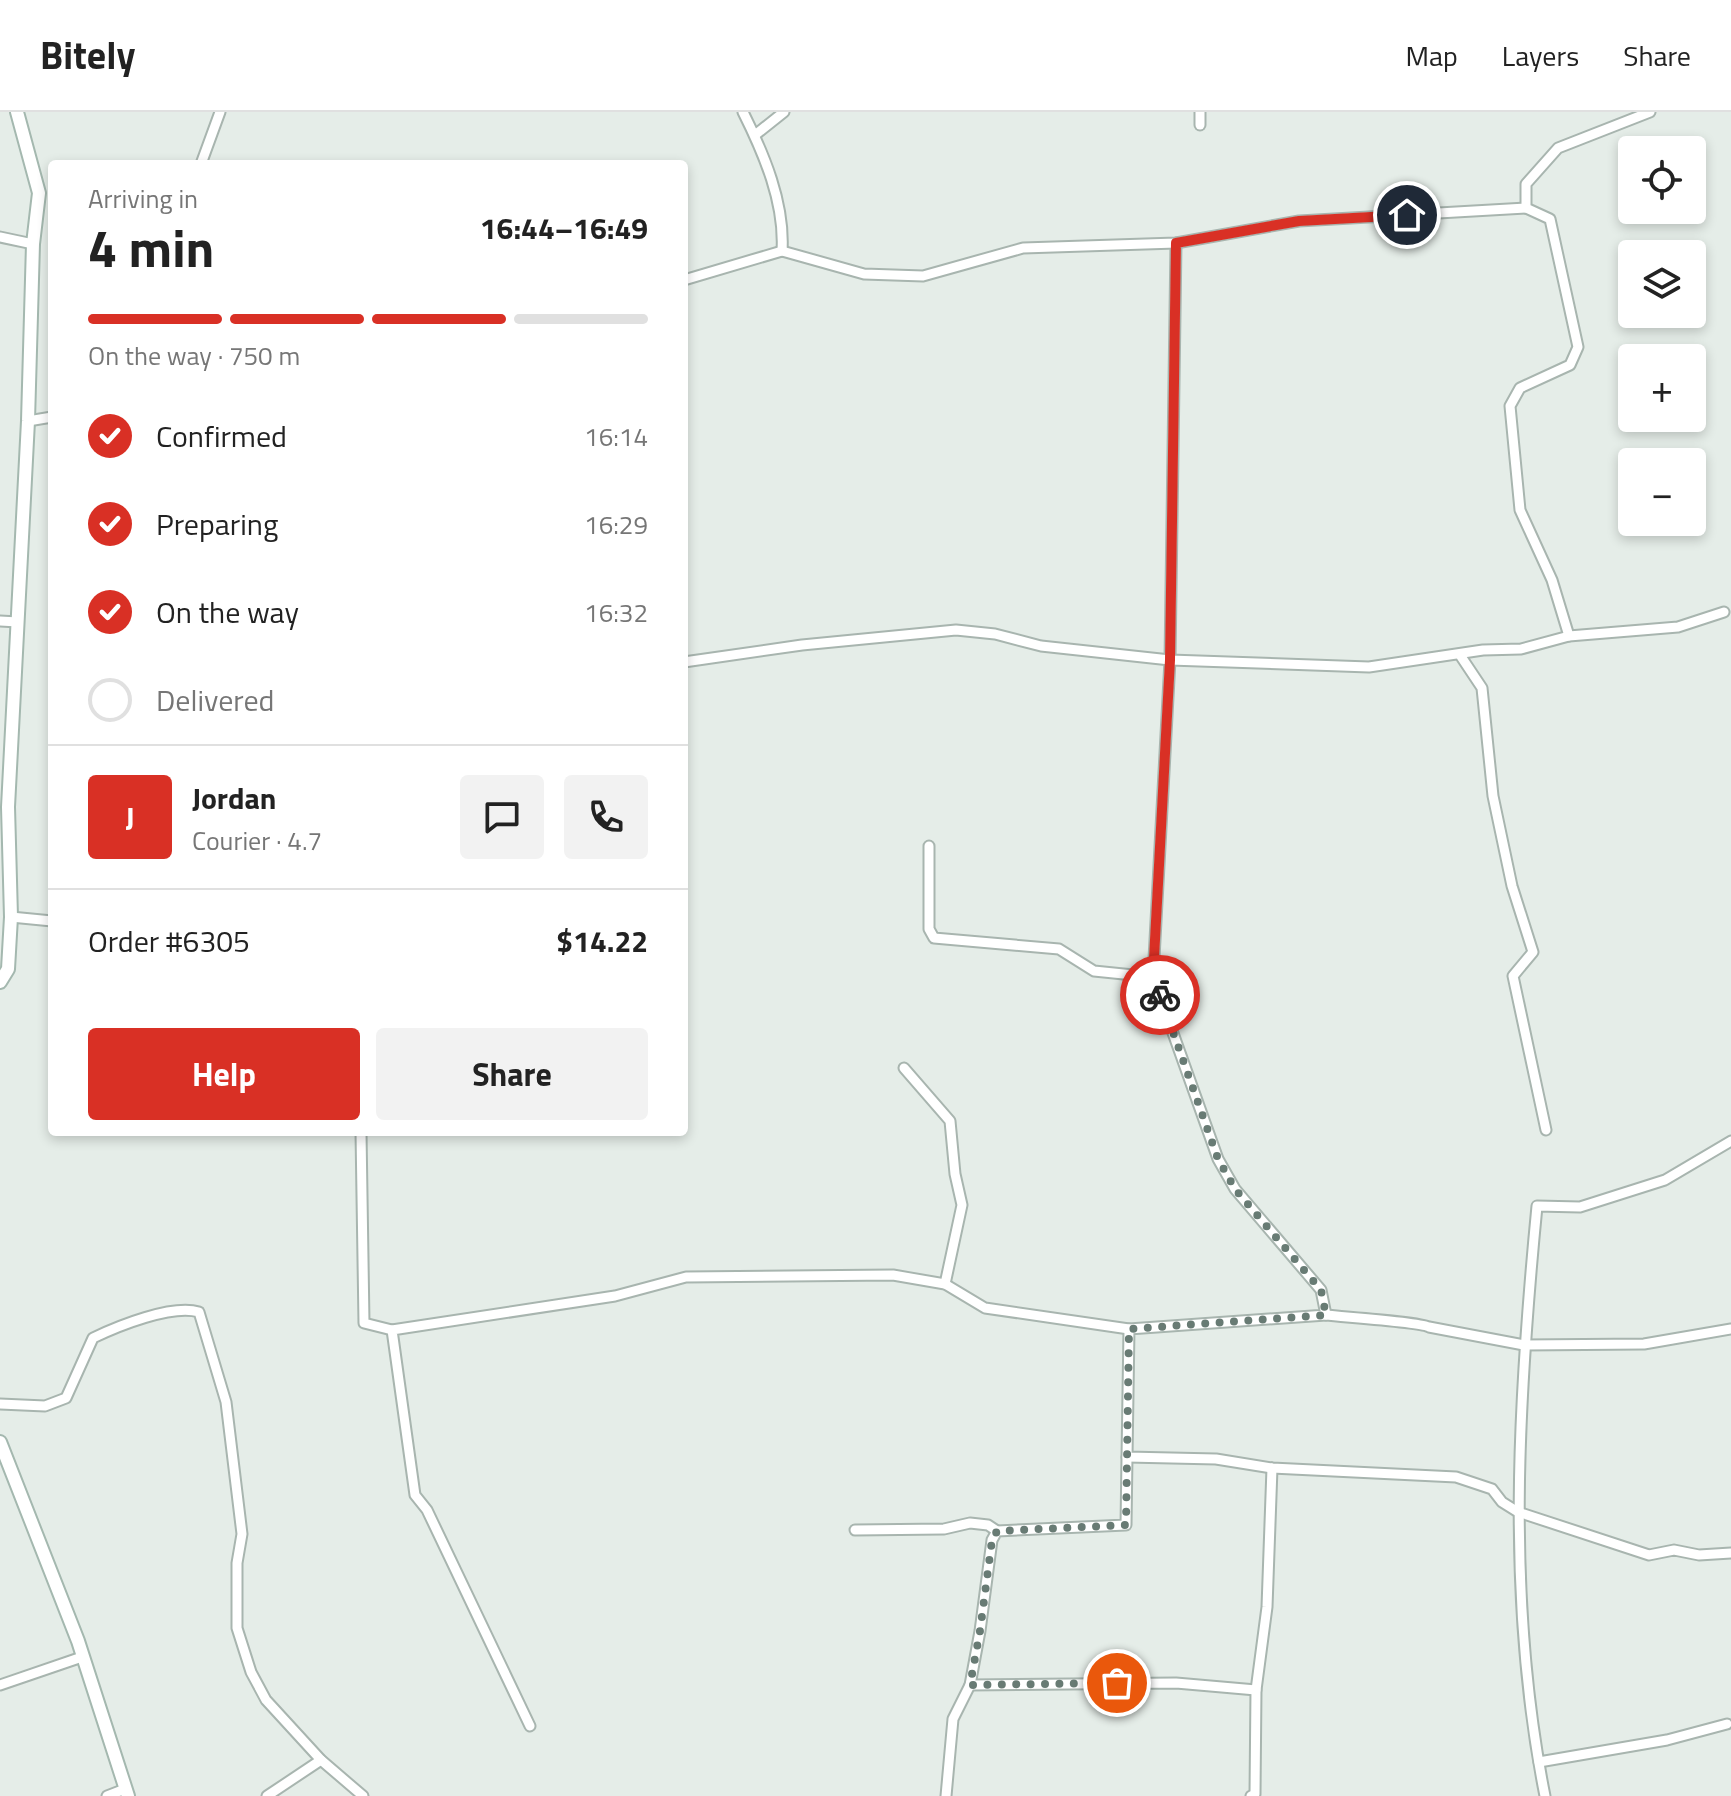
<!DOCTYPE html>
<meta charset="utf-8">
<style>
:root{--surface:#fff;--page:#f2f2f2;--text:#222;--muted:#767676;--line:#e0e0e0;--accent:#d93025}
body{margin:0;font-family:"Titillium Web",sans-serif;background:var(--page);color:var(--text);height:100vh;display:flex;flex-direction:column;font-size:30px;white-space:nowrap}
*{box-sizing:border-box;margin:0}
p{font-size:26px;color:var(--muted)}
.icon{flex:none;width:44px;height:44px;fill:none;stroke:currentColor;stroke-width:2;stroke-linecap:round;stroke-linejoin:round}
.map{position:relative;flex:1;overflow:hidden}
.panel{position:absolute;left:48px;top:48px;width:640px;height:976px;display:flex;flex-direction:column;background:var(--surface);border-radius:8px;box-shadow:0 4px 12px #0003}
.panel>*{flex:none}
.fabs{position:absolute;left:1618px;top:24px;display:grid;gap:16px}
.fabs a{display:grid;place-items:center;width:88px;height:88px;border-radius:8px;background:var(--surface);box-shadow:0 4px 12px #0003;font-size:40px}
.pin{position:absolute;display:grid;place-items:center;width:68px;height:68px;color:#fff;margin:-34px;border:4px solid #fff;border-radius:50%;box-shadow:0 2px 8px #0007}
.courier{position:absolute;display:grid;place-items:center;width:80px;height:80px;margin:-40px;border:6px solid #d93025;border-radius:50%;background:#fff;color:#222;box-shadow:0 2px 10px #0007}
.headline em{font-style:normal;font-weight:700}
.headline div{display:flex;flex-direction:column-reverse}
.headline{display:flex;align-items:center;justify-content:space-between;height:136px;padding:0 40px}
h1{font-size:52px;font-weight:700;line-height:60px}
.bar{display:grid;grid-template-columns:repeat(4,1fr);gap:12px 8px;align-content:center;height:96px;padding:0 40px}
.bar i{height:10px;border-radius:6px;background:var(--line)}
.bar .current{background:var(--accent)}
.bar p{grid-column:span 4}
.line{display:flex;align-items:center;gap:20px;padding:0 40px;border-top:2px solid var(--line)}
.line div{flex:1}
.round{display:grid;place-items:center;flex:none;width:84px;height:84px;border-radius:8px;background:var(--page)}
ol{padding:0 40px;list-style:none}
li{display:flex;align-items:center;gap:24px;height:88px}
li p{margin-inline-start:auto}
li .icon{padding:8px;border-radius:50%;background:var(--accent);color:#fff;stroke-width:4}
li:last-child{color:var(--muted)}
li i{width:44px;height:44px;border:4px solid var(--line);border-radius:50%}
.primary-button{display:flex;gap:16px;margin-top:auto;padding:16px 40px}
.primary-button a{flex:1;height:92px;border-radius:8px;background:var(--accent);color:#fff;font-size:32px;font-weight:700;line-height:92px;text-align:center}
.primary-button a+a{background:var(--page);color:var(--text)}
header{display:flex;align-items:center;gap:48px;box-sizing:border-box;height:112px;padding:0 40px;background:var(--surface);border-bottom:2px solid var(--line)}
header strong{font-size:38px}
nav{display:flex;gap:44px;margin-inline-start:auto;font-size:28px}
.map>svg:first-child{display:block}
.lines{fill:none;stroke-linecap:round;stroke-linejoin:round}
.street-casing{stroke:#a8b5af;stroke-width:13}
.secondary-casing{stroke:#a4b8af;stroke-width:16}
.street{stroke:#fff;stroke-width:9}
.secondary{stroke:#fff;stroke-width:12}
.done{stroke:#687b74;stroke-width:8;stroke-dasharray:0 14.4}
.route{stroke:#d93025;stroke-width:10}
</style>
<header>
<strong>Bitely</strong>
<nav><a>Map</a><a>Layers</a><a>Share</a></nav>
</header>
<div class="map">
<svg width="1731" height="1684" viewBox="0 0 1731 1684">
<rect width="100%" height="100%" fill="#e5ede8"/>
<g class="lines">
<defs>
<g id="street">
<path d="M743 0C764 42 785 91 782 139"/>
<path d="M1650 0 1558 36 1526 72V96L1550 107 1578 235 1570 253 1520 276 1510 294 1520 398 1552 468 1569 524 1678 515 1724 500"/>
<path d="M1200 13V0"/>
<path d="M755 23 784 0"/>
<path d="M201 52 220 0"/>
<path d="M0 125 33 132"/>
<path d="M1176 131 1170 548 1153 865 1218 1047 1235 1077 1321 1178 1326 1203 1129 1217 1127 1345 1216 1347 1272 1356 1456 1365 1492 1377 1502 1390 1518 1400 1649 1443 1674 1438 1699 1443 1731 1441"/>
<path d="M684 168 782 139 864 162 923 164 1023 136 1176 131 1299 109 1526 96"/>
<path d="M28 309 52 305"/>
<path d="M0 509 18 510"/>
<path d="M1460 543 1482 576 1493 684 1512 774 1533 840 1513 864 1546 1018"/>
<path d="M684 550 802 533 956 518 995 522 1041 534 1170 548 1369 555 1483 538 1521 537 1569 524"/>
<path d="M929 734V817L934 826 1059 837 1094 859 1153 865"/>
<path d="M11 805 52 809"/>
<path d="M904 956 950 1009 955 1062 962 1093 945 1172"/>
<path d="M361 1020 364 1211 392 1218"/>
<path d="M1326 1203C1343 1205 1421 1210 1429 1215L1524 1233 1644 1232 1731 1217"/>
<path d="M0 1292 45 1294 66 1286 93 1226C118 1214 172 1192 199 1200L226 1290 242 1422 237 1451V1516L251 1560 266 1588 321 1648 363 1684"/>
<path d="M855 1418 944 1417 970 1411 988 1413 997 1419"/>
<path d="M0 1573 82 1545"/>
<path d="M970 1573 1176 1571 1256 1578"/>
<path d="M530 1614 427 1398 415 1383 392 1218 615 1184 686 1165 893 1163 945 1172 985 1196 1129 1217"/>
<path d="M1539 1650 1667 1628 1727 1612"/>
<path d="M107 1684 125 1677"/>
<path d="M267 1684 321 1648"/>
<path d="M946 1684 953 1607 970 1573 980 1519 992 1428 997 1419 1126 1413 1127 1345"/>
<path d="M1251 1684 1255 1682 1256 1578 1267 1495 1272 1356"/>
<path d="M1545 1684C1506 1489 1518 1290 1537 1094L1580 1095 1665 1068 1731 1029"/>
</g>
<g id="secondary">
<path d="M0 870 8 857 11 805 8 695 28 309 33 132 39 81 17 0"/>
<path d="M0 1330 78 1529 128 1684"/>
</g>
</defs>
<use href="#street" class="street-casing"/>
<use href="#secondary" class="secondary-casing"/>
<use href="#street" class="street"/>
<use href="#secondary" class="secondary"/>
</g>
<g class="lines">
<path class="done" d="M1117 1571 970 1573 980 1519 992 1428 997 1419 1126 1413 1129 1217 1326 1203 1321 1178 1235 1077 1218 1047 1160 883"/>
<path class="route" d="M1160 883 1153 865 1170 548 1176 131 1299 109 1407 103"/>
</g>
</svg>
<div class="fabs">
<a><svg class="icon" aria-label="locate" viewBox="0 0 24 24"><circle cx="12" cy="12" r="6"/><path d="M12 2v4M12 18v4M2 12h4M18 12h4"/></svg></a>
<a><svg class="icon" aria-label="layers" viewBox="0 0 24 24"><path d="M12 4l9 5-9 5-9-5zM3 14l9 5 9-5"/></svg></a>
<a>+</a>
<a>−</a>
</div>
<div class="pin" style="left:1117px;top:1571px;background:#ea580c"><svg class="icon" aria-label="bag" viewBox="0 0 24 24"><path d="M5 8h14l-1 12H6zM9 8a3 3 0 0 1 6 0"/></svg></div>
<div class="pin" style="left:1407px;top:103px;background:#1f2937"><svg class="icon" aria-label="home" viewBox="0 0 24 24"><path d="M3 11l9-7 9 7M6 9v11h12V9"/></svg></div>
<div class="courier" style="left:1160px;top:883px"><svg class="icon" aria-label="bike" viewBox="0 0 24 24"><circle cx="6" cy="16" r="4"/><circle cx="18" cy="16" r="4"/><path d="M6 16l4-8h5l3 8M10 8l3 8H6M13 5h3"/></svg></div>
<section class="panel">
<div class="headline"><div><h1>4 min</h1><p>Arriving in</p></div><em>16:44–16:49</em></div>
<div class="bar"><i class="current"></i><i class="current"></i><i class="current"></i><i></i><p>On the way · 750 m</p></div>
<ol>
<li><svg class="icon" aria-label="check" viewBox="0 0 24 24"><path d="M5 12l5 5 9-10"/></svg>Confirmed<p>16:14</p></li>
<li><svg class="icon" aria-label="check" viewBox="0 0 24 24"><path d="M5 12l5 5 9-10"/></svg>Preparing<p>16:29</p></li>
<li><svg class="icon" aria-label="check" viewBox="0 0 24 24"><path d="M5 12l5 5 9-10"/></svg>On the way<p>16:32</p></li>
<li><i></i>Delivered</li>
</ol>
<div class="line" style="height:144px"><b class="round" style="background:var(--accent);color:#fff">J</b><div><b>Jordan</b><p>Courier · 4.7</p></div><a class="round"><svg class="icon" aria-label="chat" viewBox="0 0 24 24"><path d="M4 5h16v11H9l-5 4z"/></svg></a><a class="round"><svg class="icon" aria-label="phone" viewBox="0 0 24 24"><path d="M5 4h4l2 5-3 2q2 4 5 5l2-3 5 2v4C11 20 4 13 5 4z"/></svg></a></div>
<div class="line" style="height:104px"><div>Order #6305</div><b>$14.22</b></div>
<div class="primary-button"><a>Help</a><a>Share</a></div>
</section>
</div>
